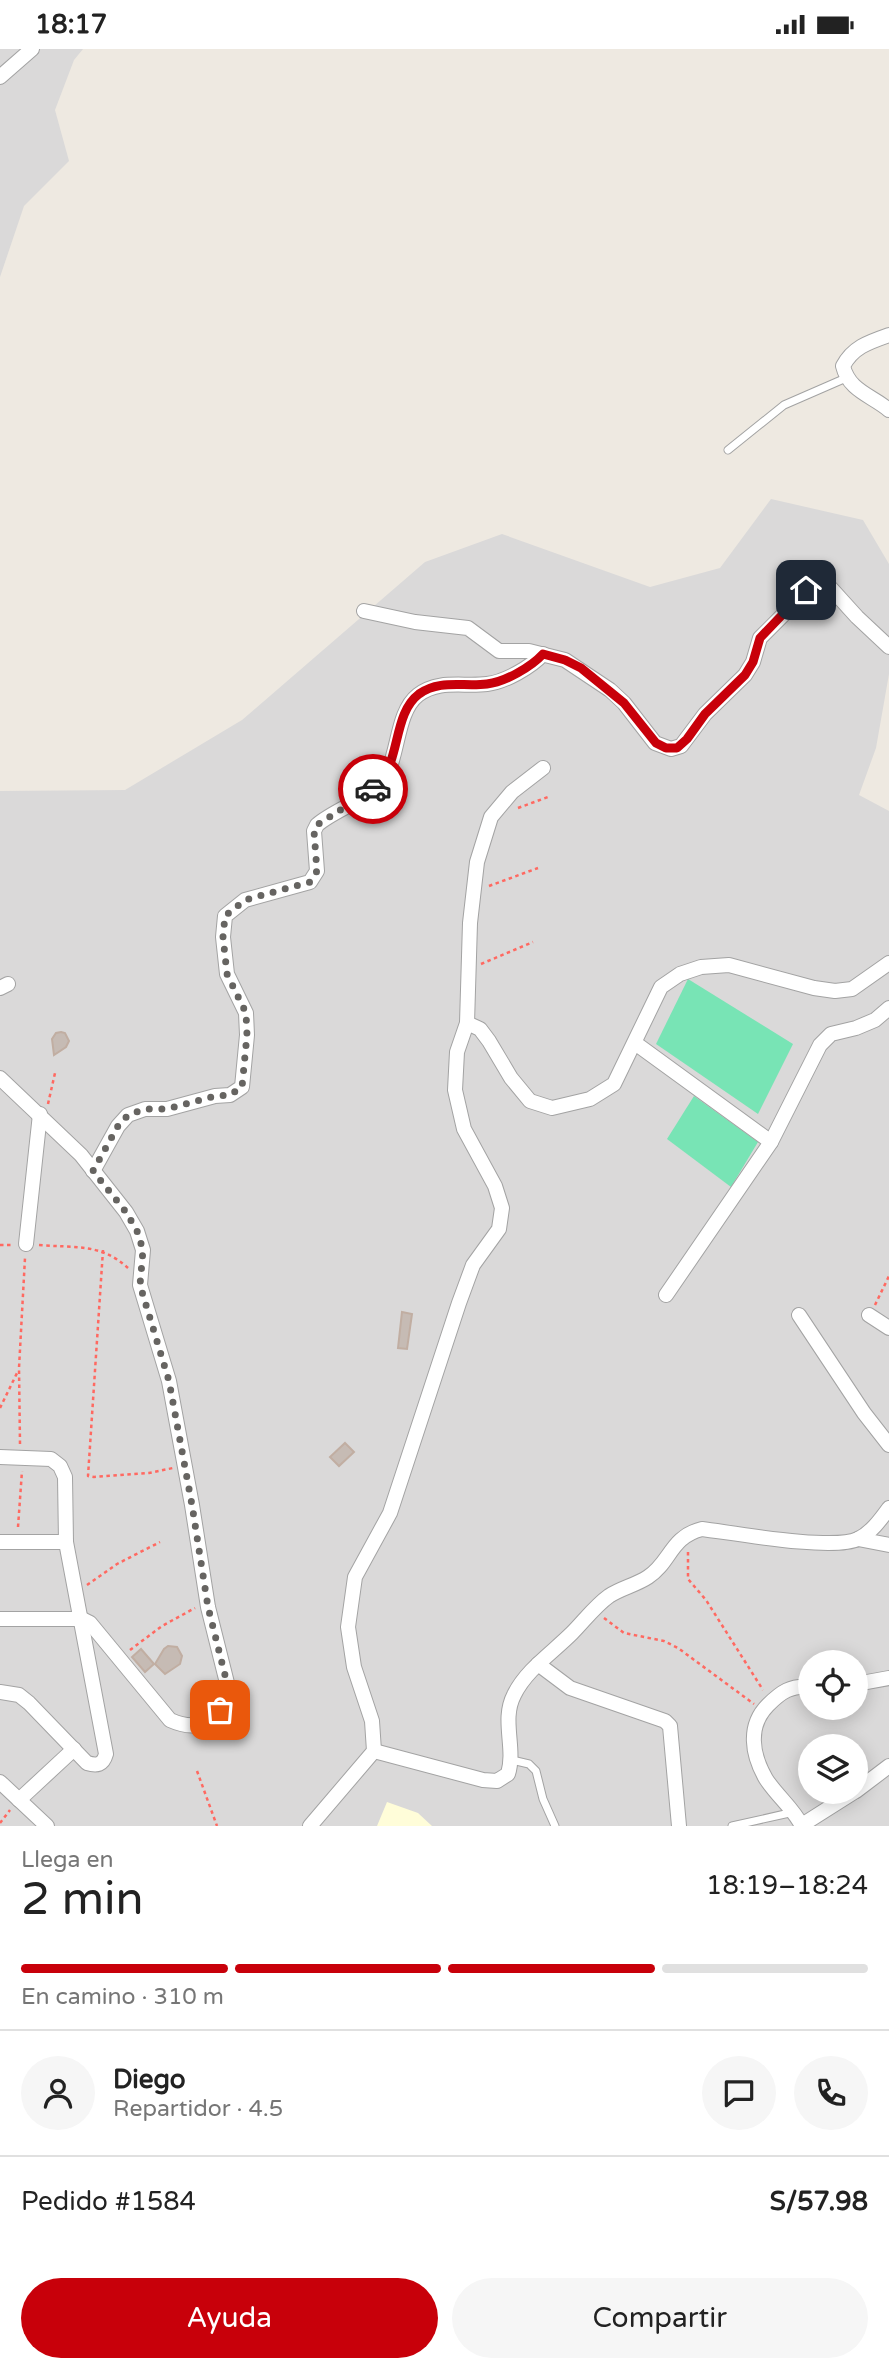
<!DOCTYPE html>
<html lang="es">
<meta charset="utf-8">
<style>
:root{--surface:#fff;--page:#f6f6f6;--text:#222;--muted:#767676;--line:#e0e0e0;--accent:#c8000a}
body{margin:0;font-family:"Varela Round",sans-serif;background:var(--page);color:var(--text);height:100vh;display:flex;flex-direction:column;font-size:26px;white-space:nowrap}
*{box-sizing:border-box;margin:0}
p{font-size:23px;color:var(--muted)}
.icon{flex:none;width:38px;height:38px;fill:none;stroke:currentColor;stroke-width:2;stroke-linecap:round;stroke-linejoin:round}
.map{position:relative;height:1777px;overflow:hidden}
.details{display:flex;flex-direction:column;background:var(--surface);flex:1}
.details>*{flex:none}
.tools{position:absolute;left:798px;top:1601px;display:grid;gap:14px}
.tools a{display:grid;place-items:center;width:70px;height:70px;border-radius:50%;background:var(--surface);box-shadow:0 4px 18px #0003;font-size:35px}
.pin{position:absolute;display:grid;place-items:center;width:60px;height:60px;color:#fff;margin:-30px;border-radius:14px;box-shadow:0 4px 10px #0006}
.courier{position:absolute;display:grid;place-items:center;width:70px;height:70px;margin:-35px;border:5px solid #c8000a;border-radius:50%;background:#fff;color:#222;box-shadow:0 2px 9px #0007}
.headline em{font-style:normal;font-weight:600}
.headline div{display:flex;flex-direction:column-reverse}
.headline{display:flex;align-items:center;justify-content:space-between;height:119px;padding:0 21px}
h1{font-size:46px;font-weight:600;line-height:52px}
.bar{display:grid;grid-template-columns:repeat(4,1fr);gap:10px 7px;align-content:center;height:84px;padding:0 21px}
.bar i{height:9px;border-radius:5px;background:var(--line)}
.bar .selected{background:var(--accent)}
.bar p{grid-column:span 4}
.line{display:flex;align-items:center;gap:18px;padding:0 21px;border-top:2px solid var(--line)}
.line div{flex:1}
.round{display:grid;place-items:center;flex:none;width:74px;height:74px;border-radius:37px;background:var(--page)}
.button{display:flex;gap:14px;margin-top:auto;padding:14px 21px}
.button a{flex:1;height:80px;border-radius:42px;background:var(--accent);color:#fff;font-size:28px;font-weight:600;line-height:80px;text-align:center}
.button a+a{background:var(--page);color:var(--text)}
.status{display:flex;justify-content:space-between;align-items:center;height:49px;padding:0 35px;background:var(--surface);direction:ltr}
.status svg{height:19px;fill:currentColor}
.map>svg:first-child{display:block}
.residential{fill:#dad9d9;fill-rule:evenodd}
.education{fill:#fffdd9}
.pitch{fill:#78e4b5}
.building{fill:#c6bbb4;stroke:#c1aea2;stroke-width:2}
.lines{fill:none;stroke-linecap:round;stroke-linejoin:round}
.lane-casing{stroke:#a3a3a3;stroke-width:9}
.street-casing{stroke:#a3a3a3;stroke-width:16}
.path{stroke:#ff6961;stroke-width:2.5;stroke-dasharray:3.5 3.5;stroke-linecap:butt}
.lane{stroke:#fff;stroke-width:7}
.street{stroke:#fff;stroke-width:14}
.done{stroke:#666461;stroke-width:7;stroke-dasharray:0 12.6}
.route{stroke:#c8000a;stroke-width:9}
</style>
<div class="status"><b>18:17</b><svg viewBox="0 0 49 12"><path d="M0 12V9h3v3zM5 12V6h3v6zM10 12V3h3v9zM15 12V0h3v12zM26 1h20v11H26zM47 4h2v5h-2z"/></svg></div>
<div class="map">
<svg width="889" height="1777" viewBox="0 0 889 1777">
<rect width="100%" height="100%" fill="#eee9e1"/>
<g class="residential">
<path d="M0 0H83L74 11 55 61 69 112 24 157 0 228Z"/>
<path d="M771 450 863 471 889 515V625L876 699 859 746 889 762V1777H0V742L125 741 242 671 425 513 502 485 650 538 720 519ZM810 1614H856V1659H810ZM810 1698H856V1743H810Z"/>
</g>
<path class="education" d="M387 1753 418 1764 432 1777H377Z"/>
<g class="pitch">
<path d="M688 930 793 995 758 1065 656 995Z"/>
<path d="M694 1047 758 1093 731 1138 667 1090Z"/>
</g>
<g class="building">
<path d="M61 983 65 984 69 992 66 998 54 1006 52 990 56 984Z"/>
<path d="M402 1263 412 1265 407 1300 398 1299Z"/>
<path d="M345 1394 354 1403 339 1417 330 1408Z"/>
<path d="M168 1597 177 1598 182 1607 180 1615 165 1625 155 1615 164 1600Z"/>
<path d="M141 1600 154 1615 145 1623 132 1608Z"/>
</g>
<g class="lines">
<defs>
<g id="lane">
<path d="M728 401 784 356 846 329"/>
<path d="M512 1711 529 1715 536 1722 543 1750 555 1777"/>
<path d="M732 1777 794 1763"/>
</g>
<g id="street">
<path d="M0 28 32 0"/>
<path d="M889 286C869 293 853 298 843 317 849 342 871 346 889 361"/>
<path d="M364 562 415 573 468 579 499 602H529L565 611 610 641 624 654 655 694 671 700 681 697 705 665 745 626 753 613 760 589 812 537 828 536 857 568 889 598"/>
<path d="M0 939 8 935"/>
<path d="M467 974 480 980 489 992 511 1029 530 1052 552 1059 590 1050 614 1035 661 938 680 925 701 918 729 916 814 939 835 942 852 940 889 914"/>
<path d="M635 994 771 1093"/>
<path d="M0 1029 81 1106 126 1163 137 1182 143 1201 140 1236 169 1332 192 1456 208 1558 228 1638C223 1670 201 1685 170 1671L90 1574 82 1570H0"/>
<path d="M93 1122 118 1077 128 1066 145 1060H167L215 1047 230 1046 242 1038 247 986 246 964 227 925 223 888 225 867 245 851 310 833 317 822 314 782 317 776C335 760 371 750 384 730 399 707 396 663 418 646 439 630 463 638 487 635 505 633 531 618 543 605"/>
<path d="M26 1195 40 1065"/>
<path d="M666 1246 771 1093 820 996 831 985 856 979 875 971 889 959"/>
<path d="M799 1266 864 1364 889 1396"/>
<path d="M869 1266 889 1279"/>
<path d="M0 1408 51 1410 60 1417 65 1428 66 1493 106 1705C103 1716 97 1717 87 1714L29 1654 19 1646 0 1643"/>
<path d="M858 1490 889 1496"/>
<path d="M0 1493H66"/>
<path d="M538 1615 570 1639 665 1672 670 1677 679 1777"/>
<path d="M856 1635 889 1629"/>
<path d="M374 1702 483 1731 497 1732 508 1725C516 1699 501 1671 514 1646 526 1621 552 1604 572 1584 584 1572 595 1557 609 1547 621 1539 636 1536 648 1528 671 1513 670 1488 702 1480 734 1484 833 1502 858 1490 871 1484 881 1470 889 1459"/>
<path d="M0 1733 47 1777"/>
<path d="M856 1742 889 1717"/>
<path d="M19 1751 74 1700"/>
<path d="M802 1776 854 1743"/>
<path d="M310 1777 374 1702 372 1672 354 1618 348 1578 355 1528 390 1464 459 1254 473 1216 499 1180 502 1159 495 1137 464 1080 455 1041 457 1003 467 974 470 874 477 813 491 768 512 743 543 719"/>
<path d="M802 1777C793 1759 777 1747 766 1730 752 1706 747 1677 768 1656 781 1643 791 1636 810 1638"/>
</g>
</defs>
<use href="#lane" class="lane-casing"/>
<use href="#street" class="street-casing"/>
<g class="path">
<path d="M518 759 548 748"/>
<path d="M489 837 538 819"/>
<path d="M481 915 533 893"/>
<path d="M48 1055 55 1024"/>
<path d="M0 1196H11"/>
<path d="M39 1196C74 1199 101 1194 128 1219"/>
<path d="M103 1201 88 1427 94 1428 149 1424 173 1419"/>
<path d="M875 1256 889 1227"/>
<path d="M0 1359 18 1322"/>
<path d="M20 1395 19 1319 25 1209"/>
<path d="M18 1478 22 1422"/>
<path d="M688 1503V1530L706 1551 763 1641"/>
<path d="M87 1536 117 1515 160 1493"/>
<path d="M604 1569 624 1584 664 1592 678 1599 754 1655"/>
<path d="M130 1601 162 1577 195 1559"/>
<path d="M197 1722 217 1777"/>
<path d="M0 1774 10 1761"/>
</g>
<use href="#lane" class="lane"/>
<use href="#street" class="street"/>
</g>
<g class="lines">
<path class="done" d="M220 1661 226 1651 228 1638 208 1558 192 1456 169 1332 140 1236 143 1201 137 1182 126 1163 93 1122 118 1077 128 1066 145 1060H167L215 1047 230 1046 242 1038 247 986 246 964 227 925 223 888 225 867 245 851 310 833 317 822 314 782 317 776 373 740"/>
<path class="route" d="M373 740C402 718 391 666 419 645 440 630 463 638 487 635 505 633 531 618 543 605L565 611 581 619 624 654 656 694 666 699H677L687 690 705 665 745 626 753 613 760 589 806 541"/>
</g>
</svg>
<div class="tools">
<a><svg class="icon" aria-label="locate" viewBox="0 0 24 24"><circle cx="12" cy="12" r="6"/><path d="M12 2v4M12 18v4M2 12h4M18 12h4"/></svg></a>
<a><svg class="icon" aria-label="layers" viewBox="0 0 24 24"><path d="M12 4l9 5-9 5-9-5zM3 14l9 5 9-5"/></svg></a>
</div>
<div class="pin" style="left:220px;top:1661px;background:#ea580c"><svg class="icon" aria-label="bag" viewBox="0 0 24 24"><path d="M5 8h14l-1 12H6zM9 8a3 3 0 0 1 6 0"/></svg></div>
<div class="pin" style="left:806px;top:541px;background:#1f2937"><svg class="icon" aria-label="home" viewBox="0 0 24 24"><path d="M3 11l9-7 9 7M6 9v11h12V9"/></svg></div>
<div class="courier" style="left:373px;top:740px"><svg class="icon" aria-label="car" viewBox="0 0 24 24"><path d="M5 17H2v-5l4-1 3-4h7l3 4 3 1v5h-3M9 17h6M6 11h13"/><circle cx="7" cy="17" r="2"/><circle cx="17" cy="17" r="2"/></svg></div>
</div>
<section class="details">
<div class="headline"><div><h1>2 min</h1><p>Llega en</p></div><em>18:19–18:24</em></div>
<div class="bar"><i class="selected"></i><i class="selected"></i><i class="selected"></i><i></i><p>En camino · 310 m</p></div>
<div class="line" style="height:126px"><a class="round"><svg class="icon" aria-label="person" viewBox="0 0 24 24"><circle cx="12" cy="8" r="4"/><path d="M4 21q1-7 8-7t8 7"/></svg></a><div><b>Diego</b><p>Repartidor · 4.5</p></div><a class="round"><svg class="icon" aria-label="chat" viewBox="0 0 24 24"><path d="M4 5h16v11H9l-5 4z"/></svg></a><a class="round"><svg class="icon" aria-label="phone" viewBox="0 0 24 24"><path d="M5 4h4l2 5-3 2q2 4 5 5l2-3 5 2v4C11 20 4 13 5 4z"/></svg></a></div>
<div class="line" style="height:91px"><div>Pedido #1584</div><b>S/57.98</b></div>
<div class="button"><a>Ayuda</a><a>Compartir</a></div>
</section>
